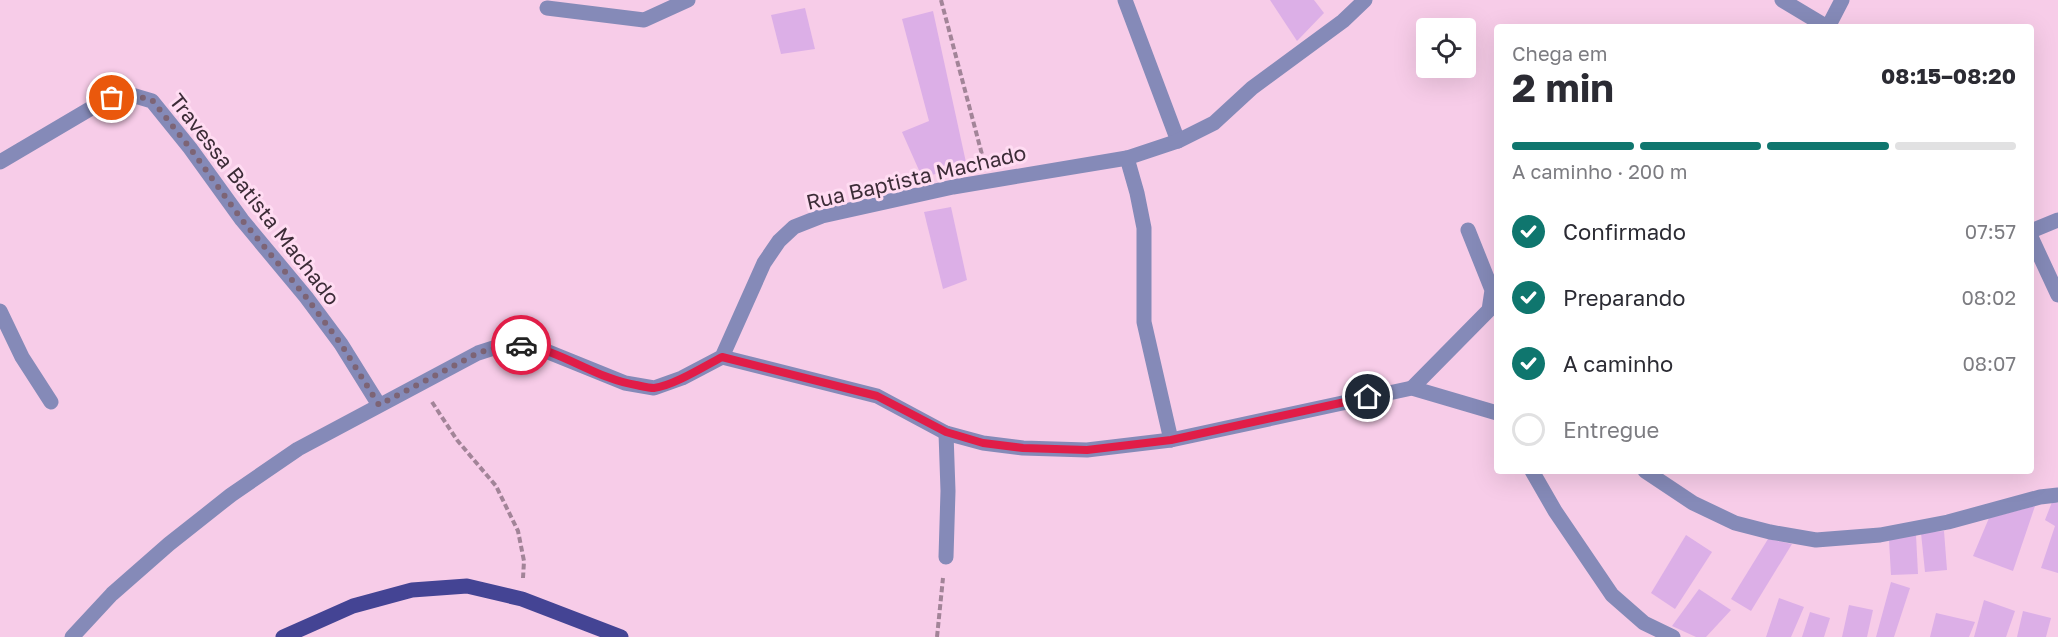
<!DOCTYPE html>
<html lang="pt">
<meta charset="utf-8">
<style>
:root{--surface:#fff;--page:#f2f2f3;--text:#2b2b33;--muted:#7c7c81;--line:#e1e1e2;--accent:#0f766e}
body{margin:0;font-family:"Golos Text",sans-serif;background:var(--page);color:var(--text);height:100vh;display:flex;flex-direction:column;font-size:22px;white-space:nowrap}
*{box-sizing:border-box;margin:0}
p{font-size:20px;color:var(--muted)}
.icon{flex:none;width:33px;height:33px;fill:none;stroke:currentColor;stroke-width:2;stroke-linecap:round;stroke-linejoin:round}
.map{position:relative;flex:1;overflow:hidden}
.details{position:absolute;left:1494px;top:24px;width:540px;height:450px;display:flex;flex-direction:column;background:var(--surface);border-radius:6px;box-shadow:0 6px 24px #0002}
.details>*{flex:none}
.tools{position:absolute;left:1416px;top:18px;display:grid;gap:12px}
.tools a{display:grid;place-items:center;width:60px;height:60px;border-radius:6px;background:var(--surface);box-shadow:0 6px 24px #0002;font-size:30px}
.pin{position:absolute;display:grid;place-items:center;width:51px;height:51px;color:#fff;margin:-26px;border:3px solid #fff;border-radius:50%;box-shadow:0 2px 6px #0007}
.courier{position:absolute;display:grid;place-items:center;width:60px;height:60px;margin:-30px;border:4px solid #e11d48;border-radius:50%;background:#fff;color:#222;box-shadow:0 2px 8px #0007}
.head em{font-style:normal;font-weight:700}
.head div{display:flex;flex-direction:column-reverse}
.head{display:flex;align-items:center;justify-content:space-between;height:102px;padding:0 18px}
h1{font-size:39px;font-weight:700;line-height:45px}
.bar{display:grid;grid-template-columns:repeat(4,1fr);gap:9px 6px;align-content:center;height:72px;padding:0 18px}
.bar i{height:8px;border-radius:4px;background:var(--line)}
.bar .selected{background:var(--accent)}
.bar p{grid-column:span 4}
ol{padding:0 18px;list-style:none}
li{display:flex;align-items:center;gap:18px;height:66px}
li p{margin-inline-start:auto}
li .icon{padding:6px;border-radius:50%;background:var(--accent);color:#fff;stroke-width:4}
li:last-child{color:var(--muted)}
li i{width:33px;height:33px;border:3px solid var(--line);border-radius:50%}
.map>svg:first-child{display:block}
.building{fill:#dcafe7}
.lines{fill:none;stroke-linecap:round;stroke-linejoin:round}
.path{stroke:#a28498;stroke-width:4;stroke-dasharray:6 3;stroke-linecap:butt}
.minor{stroke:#858ab8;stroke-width:15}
.major{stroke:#444494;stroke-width:15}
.done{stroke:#7d6475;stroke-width:6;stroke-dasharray:0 10.8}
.route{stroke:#e11d48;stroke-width:8}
.labels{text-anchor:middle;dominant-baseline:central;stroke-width:6;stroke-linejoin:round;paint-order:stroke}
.street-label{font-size:21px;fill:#3c2c37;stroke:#ffdcf2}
</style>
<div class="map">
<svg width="2058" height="637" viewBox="0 0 2058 637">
<rect width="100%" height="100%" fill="#f7cce8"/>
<g class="building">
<path d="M1270 0H1314L1324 13 1297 41Z"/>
<path d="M805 8 815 49 781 54 771 15Z"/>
<path d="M933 11 967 167 922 177 902 132 929 121 902 19Z"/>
<path d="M951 207 967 280 943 289 924 212Z"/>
<path d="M2052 502 2058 503V573L2041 568 2055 526 2045 520Z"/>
<path d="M2035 506 2013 571 1973 556 1989 518Z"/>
<path d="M1944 531 1947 570 1925 572 1921 533Z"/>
<path d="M1686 535 1712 552 1675 609 1651 593Z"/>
<path d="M1916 535 1918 574 1891 575 1889 540Z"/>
<path d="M1768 539 1792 544 1751 611 1731 599Z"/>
<path d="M1891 582 1910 588 1894 637H1876Z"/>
<path d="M1699 589 1731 610 1706 637H1696L1672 626Z"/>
<path d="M1779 598 1804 607 1791 637H1766Z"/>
<path d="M1984 600 2015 611 2006 637H1974Z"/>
<path d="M1849 605 1873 610 1867 637H1842Z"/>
<path d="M2023 611 2051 618 2046 637H2017Z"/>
<path d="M1810 612 1830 618 1824 637H1802Z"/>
<path d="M1936 613 1975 622 1969 637H1930Z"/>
</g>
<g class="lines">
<g class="path">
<path d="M941 0 984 162"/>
<path d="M432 402 457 440 496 486 518 531 524 561 523 578"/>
<path d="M937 637 943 578"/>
</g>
<g class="minor">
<path d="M1125 0 1178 141"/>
<path d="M1782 0 1827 27"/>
<path d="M547 8 644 20 688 0"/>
<path d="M1828 27 1842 0"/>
<path d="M1127 158 1137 193 1144 228V322L1171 440"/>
<path d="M0 162 100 103 125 93 152 101 190 148 242 220 306 297 341 344 379 405"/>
<path d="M2031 231 2058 220"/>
<path d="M2031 237 2058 295"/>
<path d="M0 311 22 357 51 402"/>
<path d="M722 357 877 396 946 433 983 443 1023 448 1087 450 1171 440 1412 388 1497 413"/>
<path d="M1412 388 1489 310 1492 290 1468 230"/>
<path d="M1532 471 1555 511 1612 595 1644 623 1673 637"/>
<path d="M1645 471 1693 503 1735 523 1770 532 1816 540 1880 535 1948 522 2040 497 2058 495"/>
<path d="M946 557 948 491 946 433"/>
<path d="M72 637 112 594 169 544 231 495 298 449 478 353 506 344 536 347 625 383 654 388 682 378 722 357 764 263 779 241 794 227 822 216 953 187 1127 158 1178 141 1214 123 1252 88 1343 21 1365 0"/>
</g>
<path class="major" d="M283 637 353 606 412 590 467 586 522 599 621 637"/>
</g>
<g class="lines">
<path class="done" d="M112 98 125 93 152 100 190 148 242 220 306 297 341 344 379 405 478 353 506 344 521 345"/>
<path class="route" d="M521 345C560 349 596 379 636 385 641 386 649 388 654 388 673 386 705 366 722 357L877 396 946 432 983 443 1023 448 1087 450 1171 440 1368 397"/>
</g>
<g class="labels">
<g class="street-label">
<text transform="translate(916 177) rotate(-13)">Rua Baptista Machado</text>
<text transform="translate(255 199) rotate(52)">Travessa Batista Machado</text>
</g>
</g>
</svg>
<div class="tools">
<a><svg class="icon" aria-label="locate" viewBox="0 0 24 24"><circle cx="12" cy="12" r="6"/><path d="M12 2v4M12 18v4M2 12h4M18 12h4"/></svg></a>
</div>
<div class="pin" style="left:112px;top:98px;background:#ea580c"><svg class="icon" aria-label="bag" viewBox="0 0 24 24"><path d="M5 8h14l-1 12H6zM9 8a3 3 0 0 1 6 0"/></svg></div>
<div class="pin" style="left:1368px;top:397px;background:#1f2937"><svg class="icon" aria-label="home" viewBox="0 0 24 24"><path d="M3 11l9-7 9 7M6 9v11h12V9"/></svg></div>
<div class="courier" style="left:521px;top:345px"><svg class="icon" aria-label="car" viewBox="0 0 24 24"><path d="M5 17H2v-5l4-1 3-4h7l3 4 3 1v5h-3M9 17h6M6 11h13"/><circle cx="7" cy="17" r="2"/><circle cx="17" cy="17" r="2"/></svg></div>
<section class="details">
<div class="head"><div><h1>2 min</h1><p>Chega em</p></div><em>08:15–08:20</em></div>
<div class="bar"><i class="selected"></i><i class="selected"></i><i class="selected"></i><i></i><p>A caminho · 200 m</p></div>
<ol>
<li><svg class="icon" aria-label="check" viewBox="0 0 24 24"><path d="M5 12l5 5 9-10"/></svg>Confirmado<p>07:57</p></li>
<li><svg class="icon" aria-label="check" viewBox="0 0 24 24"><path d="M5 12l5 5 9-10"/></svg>Preparando<p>08:02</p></li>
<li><svg class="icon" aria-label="check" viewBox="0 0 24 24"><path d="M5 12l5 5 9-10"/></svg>A caminho<p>08:07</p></li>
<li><i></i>Entregue</li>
</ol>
</section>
</div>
